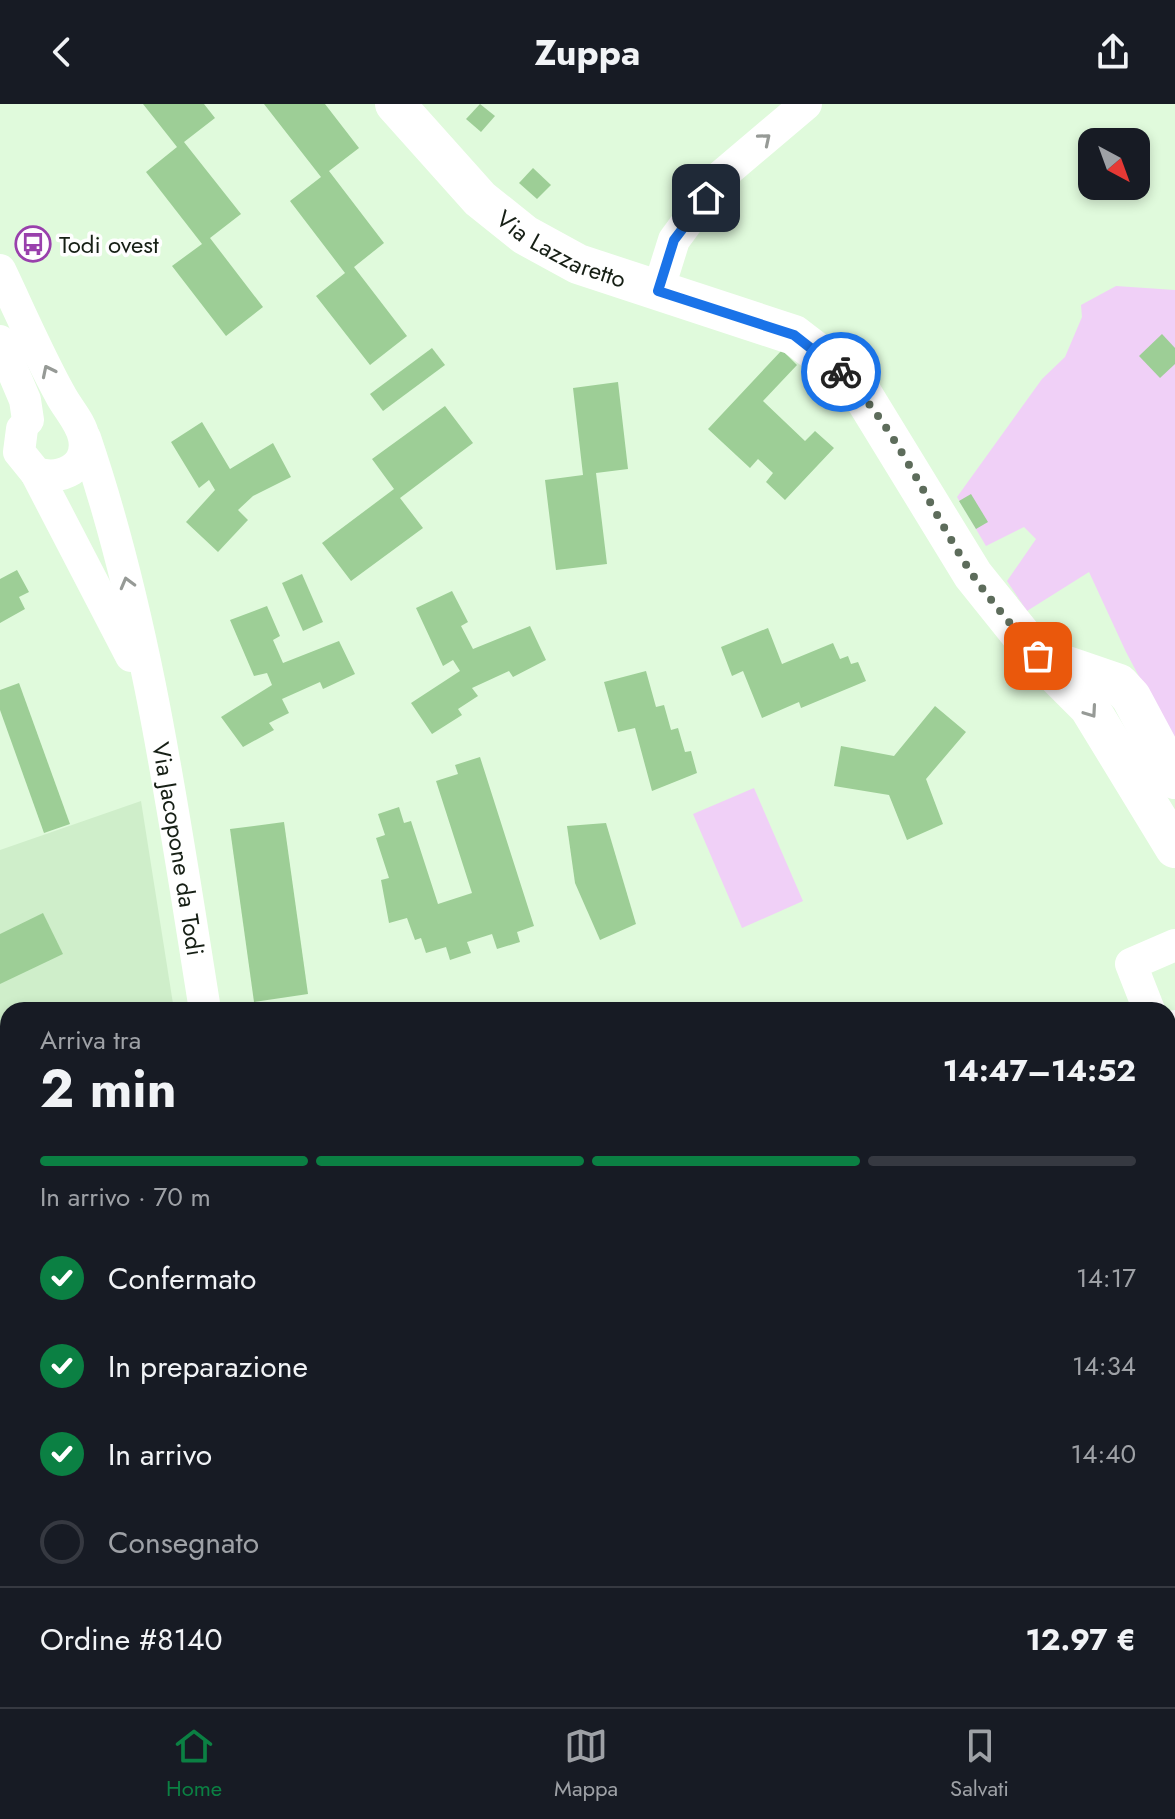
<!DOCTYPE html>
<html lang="it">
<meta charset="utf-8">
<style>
:root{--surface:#171b24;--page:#242831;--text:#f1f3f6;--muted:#9ea1a6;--line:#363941;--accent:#0b8043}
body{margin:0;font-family:Jost,sans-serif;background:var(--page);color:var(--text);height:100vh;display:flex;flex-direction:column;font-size:30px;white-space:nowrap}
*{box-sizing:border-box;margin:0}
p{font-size:26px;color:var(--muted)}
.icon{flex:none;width:44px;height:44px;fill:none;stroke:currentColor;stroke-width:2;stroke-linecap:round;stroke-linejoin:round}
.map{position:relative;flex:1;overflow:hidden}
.panel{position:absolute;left:0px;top:898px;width:1176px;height:706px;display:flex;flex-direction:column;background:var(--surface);border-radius:24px 24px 0 0;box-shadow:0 4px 12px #0003}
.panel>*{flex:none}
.needle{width:52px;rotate:139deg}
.fabs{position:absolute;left:1078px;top:24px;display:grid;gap:16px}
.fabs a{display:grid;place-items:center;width:72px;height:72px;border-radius:16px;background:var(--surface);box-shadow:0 4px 12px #0003;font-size:40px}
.pin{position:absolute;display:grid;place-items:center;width:68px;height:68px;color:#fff;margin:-34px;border-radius:16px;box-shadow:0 4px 12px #0006}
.courier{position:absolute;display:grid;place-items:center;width:80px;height:80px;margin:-40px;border:6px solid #1a73e8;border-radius:50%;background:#fff;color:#222;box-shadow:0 2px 10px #0007}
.overview em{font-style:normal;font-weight:700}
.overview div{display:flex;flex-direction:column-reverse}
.overview{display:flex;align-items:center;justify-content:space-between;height:136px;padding:0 40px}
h1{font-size:52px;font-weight:700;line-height:60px}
.bar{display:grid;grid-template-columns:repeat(4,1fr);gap:12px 8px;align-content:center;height:96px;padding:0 40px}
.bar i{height:10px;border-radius:6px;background:var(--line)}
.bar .on{background:var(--accent)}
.bar p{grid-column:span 4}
.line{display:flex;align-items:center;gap:20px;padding:0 40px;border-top:2px solid var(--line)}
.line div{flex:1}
ol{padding:0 40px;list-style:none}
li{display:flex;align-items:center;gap:24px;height:88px}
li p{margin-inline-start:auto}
li .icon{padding:8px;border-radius:50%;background:var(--accent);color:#fff;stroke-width:4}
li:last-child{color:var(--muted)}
li i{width:44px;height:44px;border:4px solid var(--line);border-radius:50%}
header{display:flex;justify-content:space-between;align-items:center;height:104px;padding:0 40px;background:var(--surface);font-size:36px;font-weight:700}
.menu{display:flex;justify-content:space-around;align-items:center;height:112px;border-top:2px solid var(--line);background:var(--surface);font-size:22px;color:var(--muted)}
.menu a{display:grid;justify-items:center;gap:4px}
.menu .on{color:var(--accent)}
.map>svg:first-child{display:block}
.built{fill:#cfeeca}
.green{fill:#f0d0f7}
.building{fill:#9dce96}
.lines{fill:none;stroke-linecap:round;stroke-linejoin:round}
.minor{stroke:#fff;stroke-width:32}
.tertiary{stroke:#fff;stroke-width:40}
.oneway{stroke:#969a96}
.done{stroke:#5d6c5b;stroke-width:8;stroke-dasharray:0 14.4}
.route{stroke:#1a73e8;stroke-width:10}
.labels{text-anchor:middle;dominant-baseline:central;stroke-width:7;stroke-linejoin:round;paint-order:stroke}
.poi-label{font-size:24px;fill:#161f15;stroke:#fefefe;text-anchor:start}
.street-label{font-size:24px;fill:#161f15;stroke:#fefefe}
</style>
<header><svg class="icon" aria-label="back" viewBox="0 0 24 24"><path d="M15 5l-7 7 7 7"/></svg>Zuppa<svg class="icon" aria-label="share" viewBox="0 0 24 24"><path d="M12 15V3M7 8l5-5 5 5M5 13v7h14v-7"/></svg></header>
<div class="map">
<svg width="1175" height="1603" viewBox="0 0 1175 1603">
<rect width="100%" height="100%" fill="#e0fadc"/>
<g class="built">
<path d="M141 697 174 906H8V1116L0 1099V746Z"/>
<path d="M1175 1019V1440L1168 1443V1029Z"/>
</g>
<g class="green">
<path d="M1116 182 1175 186V640L1126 548 1089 468 1027 507 1007 477 1036 435 1024 423 986 442 957 393 1042 275 1065 253 1082 213 1081 201Z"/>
<path d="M754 684 803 797 742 824 693 710Z"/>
</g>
<g class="building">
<path d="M143 0H204L215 14 184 38 241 110 210 134 263 203 226 232 172 162 202 140 146 68 177 43Z"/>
<path d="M264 0H325L359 44 329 67 384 139 354 163 407 232 370 261 316 192 345 169 290 97 321 73Z"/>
<path d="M480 0 495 12 481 28 466 15Z"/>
<path d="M533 64 551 81 537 95 519 79Z"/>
<path d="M1162 230 1175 244V260L1160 274 1139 252Z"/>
<path d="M432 244 445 261 383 307 370 290Z"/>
<path d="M782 246 797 261 763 297 805 337 815 327 834 344 785 396 766 378 773 369 758 355 750 364 708 325Z"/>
<path d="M618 278 628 365 596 369 607 460 556 466 545 376 583 371 573 284Z"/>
<path d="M445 302 473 339 400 394 423 424 351 477 322 439 394 385 372 355Z"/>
<path d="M202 318 230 365 273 339 291 373 253 392 238 406 248 416 218 448 186 418 215 386 209 376 199 384 171 338Z"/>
<path d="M971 390 988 418 976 425 959 397Z"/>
<path d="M17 466 29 488 19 493 25 505 0 519V475Z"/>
<path d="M302 470 323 518 303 527 282 479Z"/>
<path d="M452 487 468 518 461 522 473 545 530 522 546 556 513 573 509 567 472 584 478 592 458 605 462 611 432 630 411 599 460 567 453 556 443 562 416 504Z"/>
<path d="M267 502 280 532 273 536 283 559 339 537 355 570 323 585 320 578 282 595 289 609 269 619 274 626 243 643 221 613 272 581 267 569 254 572 230 516Z"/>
<path d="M768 524 782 560 833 539 840 555 848 552 851 560 858 558 866 577 801 604 799 598 762 614 743 567 732 572 721 543Z"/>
<path d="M646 567 656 603 664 601 671 626 678 624 685 648 691 647 697 669 652 687 635 624 618 628 604 578Z"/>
<path d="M19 579 70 720 44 729 0 606V586Z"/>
<path d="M935 602 966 628 926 675 943 720 907 736 889 691 834 682 841 642 894 652Z"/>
<path d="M480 653 534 822 517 828 520 838 497 845 492 830 467 838 471 849 450 856 446 843 426 849 421 834 415 836 407 814 389 819 381 776 389 774 376 734 385 731 378 710 399 703 404 719 411 717 438 800 472 789 436 677 458 670 455 661Z"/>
<path d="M284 718 308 890 254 898 230 725Z"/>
<path d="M606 719 636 820 600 836 575 779 567 722Z"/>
<path d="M43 809 63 850 0 880V830Z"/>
<path d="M4 928 8 937V1079L0 1062V930Z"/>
<path d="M1168 1155 1175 1166V1244L1168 1248Z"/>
<path d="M0 1370 8 1371 6 1419 0 1418Z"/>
<path d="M1175 1494V1546L1168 1550V1498Z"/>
<path d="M13 1596H58L56 1603H11Z"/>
<path d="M151 1596H246L245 1603H206L187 1598 186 1603H168Z"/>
<path d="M351 1596H376L380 1603H339Z"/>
<path d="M444 1596H495L498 1603H437Z"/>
<path d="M592 1596H651L654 1603H595Z"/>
<path d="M847 1596H913L896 1603H830Z"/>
<path d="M949 1596H1044L1047 1603H932Z"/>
<path d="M1138 1596 1141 1603H1122L1135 1596Z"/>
</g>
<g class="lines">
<g class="minor">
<path d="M0 166C20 208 38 250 60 290 67 304 81 318 84 334 90 364 60 377 36 369L19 348 22 325"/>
<path d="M658 187 674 136 721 72 806 0"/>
<path d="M0 237 25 296 28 316"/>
<path id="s1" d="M85 334C148 519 174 714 205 906"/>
<path d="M36 369 131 552"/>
<path d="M1149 906 1131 860 1175 841"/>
<path d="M1168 924 1175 922"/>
<path d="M0 1263 8 1259"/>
<path d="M0 1341 8 1343"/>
<path d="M0 1454 8 1453"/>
<path d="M1168 1461 1175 1458"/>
<path d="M0 1519 8 1492"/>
<path d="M520 1596 523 1603"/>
<path d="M87 1603 89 1596"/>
<path d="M129 1603 131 1596"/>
<path d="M423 1603 431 1596"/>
</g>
<g class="tertiary">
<path id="s2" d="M395 0 480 95 525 131 578 160 794 231 833 261 861 288 973 471 1038 552 1089 603 1175 744"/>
<path d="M1049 556 1119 580 1131 593 1175 675"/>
</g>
</g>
<defs><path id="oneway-chevron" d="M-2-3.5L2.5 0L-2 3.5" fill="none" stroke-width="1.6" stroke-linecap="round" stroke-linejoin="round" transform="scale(2)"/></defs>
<g class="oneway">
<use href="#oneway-chevron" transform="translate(765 35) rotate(-40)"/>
<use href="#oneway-chevron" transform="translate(48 267) rotate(-116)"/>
<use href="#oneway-chevron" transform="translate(127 479) rotate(-105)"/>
<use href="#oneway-chevron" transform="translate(1091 608) rotate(55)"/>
</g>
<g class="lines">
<path class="done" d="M841 268C897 323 929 404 972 470 992 499 1015 525 1038 552"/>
<path class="route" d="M706 94 674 136 658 187 794 231 841 268"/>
</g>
<defs>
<symbol id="bus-ring" viewBox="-11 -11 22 22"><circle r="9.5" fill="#fefefe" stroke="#9940ac" stroke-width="1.5"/><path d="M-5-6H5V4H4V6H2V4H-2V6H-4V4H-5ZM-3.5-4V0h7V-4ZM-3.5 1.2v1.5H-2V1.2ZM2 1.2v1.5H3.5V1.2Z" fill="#9940ac"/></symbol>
</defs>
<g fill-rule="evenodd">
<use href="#bus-ring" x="13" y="120" width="40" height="40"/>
</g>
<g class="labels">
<g class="poi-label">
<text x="59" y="140">Todi ovest</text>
</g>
<g class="street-label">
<text stroke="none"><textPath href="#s2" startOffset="224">Via Lazzaretto</textPath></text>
<text stroke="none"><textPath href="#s1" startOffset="422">Via Jacopone da Todi</textPath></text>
</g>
</g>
</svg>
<div class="fabs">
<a><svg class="needle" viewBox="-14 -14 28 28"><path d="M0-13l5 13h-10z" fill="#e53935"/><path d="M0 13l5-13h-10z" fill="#9ea1a6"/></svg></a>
</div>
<div class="pin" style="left:1038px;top:552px;background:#ea580c"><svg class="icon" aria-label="bag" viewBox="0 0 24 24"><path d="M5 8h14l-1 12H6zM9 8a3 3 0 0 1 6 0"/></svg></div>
<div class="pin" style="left:706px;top:94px;background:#1f2937"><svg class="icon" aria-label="home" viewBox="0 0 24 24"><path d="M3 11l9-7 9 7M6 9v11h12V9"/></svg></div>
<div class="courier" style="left:841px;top:268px"><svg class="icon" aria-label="bike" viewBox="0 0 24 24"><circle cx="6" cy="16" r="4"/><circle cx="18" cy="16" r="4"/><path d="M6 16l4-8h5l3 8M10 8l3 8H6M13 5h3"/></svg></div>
<section class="panel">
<div class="overview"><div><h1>2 min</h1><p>Arriva tra</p></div><em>14:47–14:52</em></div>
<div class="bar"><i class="on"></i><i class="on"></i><i class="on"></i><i></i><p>In arrivo · 70 m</p></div>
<ol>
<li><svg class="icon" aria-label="check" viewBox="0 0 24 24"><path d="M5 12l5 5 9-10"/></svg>Confermato<p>14:17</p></li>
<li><svg class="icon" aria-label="check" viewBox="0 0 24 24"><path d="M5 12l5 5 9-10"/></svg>In preparazione<p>14:34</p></li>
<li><svg class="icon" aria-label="check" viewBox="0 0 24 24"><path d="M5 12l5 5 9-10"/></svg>In arrivo<p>14:40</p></li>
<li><i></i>Consegnato</li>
</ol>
<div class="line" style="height:104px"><div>Ordine #8140</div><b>12.97 €</b></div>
</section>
</div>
<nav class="menu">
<a class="on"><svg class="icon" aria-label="home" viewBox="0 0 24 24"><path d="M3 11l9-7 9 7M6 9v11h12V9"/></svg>Home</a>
<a><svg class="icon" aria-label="map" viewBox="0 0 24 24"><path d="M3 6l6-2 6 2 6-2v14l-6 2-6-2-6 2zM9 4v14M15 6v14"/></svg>Mappa</a>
<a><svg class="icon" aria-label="saved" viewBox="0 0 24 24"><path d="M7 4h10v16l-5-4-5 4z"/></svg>Salvati</a>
</nav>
